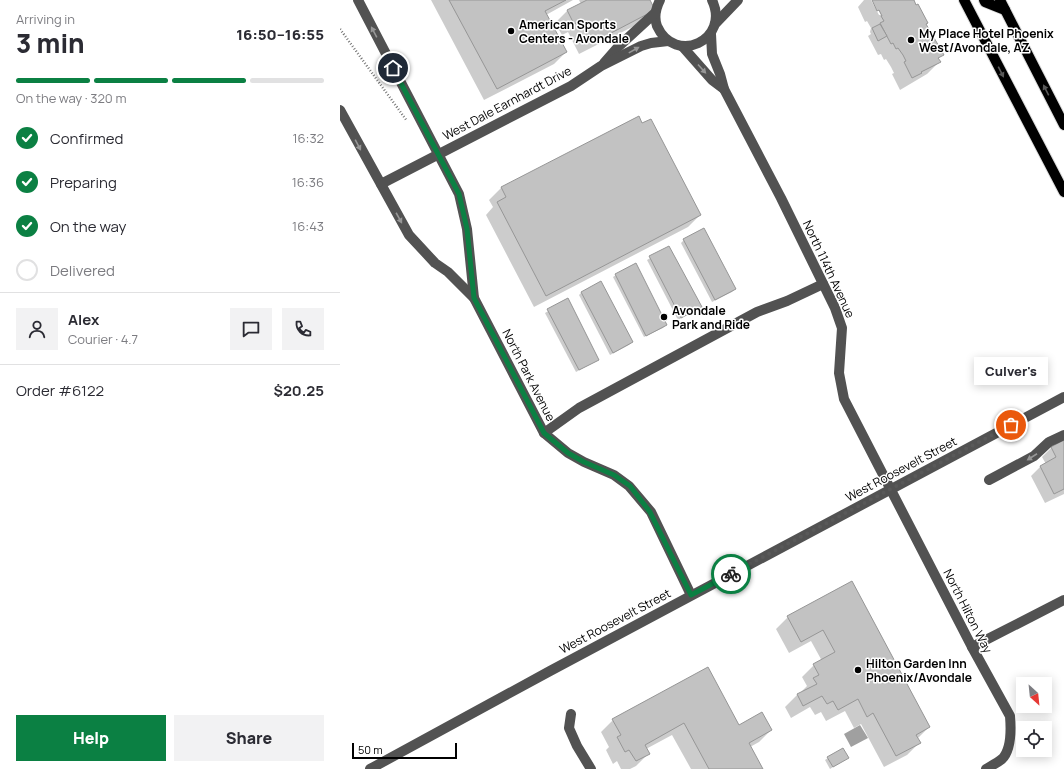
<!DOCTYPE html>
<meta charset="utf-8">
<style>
:root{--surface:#fff;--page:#f2f2f3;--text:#2b2b33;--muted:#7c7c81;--line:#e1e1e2;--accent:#0b8043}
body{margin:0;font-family:Manrope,sans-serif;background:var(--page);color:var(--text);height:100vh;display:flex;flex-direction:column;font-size:15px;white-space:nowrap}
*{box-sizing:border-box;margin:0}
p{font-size:13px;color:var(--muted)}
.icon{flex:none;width:22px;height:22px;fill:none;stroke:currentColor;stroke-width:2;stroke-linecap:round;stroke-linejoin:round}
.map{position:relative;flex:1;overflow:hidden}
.sheet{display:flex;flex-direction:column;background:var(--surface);width:340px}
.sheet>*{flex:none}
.needle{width:26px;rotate:153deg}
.controls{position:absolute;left:676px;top:677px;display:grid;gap:8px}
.controls a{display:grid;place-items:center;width:36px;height:36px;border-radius:0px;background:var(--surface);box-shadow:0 2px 10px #0003;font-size:20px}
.scale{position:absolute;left:12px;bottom:10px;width:105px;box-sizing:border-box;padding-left:4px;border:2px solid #000;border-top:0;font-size:11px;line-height:14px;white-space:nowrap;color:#000;-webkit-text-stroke:3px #fff;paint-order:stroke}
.pin{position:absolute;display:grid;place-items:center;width:34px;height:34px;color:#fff;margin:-17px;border:2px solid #fff;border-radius:50%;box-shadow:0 1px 4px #0007}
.courier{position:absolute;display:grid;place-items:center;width:40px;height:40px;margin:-20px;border:3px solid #0b8043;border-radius:50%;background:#fff;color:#222;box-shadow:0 1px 5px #0007}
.bubble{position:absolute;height:28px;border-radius:0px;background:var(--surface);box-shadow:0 2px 10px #0003;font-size:13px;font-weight:800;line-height:28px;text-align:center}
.summary em{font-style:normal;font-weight:800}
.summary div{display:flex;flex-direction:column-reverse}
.summary{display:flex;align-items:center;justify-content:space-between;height:68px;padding:0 16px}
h1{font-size:26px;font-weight:800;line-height:30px}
.bar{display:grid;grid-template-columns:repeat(4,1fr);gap:6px 4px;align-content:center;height:48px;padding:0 16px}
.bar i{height:5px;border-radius:3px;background:var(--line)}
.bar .on{background:var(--accent)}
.bar p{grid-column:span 4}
.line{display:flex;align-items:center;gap:10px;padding:0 16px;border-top:1px solid var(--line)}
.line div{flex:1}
.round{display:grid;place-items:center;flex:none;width:42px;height:42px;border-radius:0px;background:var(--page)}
ol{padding:0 16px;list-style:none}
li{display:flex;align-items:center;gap:12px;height:44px}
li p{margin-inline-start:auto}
li .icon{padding:4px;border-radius:50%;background:var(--accent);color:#fff;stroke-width:4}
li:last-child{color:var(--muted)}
li i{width:22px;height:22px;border:2px solid var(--line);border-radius:50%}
.primary-button{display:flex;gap:8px;margin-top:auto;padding:8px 16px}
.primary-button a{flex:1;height:46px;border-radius:0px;background:var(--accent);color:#fff;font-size:16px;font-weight:800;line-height:46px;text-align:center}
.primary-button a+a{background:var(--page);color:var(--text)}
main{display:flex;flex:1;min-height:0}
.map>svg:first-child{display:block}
.water{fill:#a0a0a0}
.shadow{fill:#0003}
.building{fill:#c2c2c2;stroke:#969696}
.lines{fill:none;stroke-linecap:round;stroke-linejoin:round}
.major-casing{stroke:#dbdbdb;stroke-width:12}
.path{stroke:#747474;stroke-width:2.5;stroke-dasharray:1 2;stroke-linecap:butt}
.minor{stroke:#525252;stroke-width:10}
.major{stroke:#000;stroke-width:10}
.oneway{fill:#979797}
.oneway2{fill:#595959}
.done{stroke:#595959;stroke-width:4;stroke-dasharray:0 7.2}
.route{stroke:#0b8043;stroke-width:5}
.poi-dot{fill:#000;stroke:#fff;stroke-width:1.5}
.labels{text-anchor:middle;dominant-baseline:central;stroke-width:3;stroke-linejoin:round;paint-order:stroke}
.poi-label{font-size:12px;font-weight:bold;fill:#000;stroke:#fff;text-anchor:start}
.street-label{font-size:12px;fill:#000;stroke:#fff}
</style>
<main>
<section class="sheet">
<div class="summary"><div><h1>3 min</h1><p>Arriving in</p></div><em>16:50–16:55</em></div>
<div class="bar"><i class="on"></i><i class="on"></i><i class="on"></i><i></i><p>On the way · 320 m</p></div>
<ol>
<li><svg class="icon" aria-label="check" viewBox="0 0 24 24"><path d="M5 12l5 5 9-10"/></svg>Confirmed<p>16:32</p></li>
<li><svg class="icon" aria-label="check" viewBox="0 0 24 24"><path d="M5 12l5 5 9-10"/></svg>Preparing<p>16:36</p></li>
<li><svg class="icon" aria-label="check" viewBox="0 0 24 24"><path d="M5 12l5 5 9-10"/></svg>On the way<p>16:43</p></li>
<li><i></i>Delivered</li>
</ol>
<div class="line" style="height:72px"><a class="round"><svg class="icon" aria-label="person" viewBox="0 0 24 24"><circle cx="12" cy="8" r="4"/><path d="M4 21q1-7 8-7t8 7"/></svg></a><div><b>Alex</b><p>Courier · 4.7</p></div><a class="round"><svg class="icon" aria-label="chat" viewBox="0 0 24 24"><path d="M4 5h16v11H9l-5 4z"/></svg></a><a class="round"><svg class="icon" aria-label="phone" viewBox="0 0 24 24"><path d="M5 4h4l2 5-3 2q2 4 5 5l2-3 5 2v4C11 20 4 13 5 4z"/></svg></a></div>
<div class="line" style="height:52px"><div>Order #6122</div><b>$20.25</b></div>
<div class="primary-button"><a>Help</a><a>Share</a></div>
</section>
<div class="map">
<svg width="724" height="769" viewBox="0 0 724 769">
<rect width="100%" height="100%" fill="#fff"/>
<path class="water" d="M520 725 528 738 511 747 504 734Z"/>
<g class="shadow">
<path d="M91 0H233L206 15 226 52 214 64 144 100Z"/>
<path d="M239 0H309L314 10 302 22 239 54 228 32 222 35 215 23 227 11 241 4Z"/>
<path d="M524 0H531L539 15H541L533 0H573L587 23 585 25 602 55 598 59 599 62 587 74 560 90 552 74 554 73 551 67 546 59 544 60 541 54 538 55 528 36 531 34 530 32 531 28 527 21 525 22 518 7Z"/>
<path d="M298 117 360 215 348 227 194 307 146 215 153 207 149 200 161 188Z"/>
<path d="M344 240 395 289 392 292 372 302 341 243Z"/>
<path d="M329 247 360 307 338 320 307 260Z"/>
<path d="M276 275 326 325 323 328 304 337 273 277Z"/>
<path d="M242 292 292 342 289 345 270 355 239 295Z"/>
<path d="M227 300 258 360 236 372 205 313Z"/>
<path d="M724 441V494L705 503 691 476 700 467 706 464 702 457 711 448Z"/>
<path d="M512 583 589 727 577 739 579 743 567 755 544 767 521 724 514 728 505 711 486 721 481 712 475 715 470 707 451 718 445 707 457 695 463 692 462 691 467 686 462 677 474 665 482 661 471 641 449 653 436 629 448 617Z"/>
<path d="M367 669 399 726 431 730 419 742 410 747 422 769H351L332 735 306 749 308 754 296 766 290 769H281L277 761 273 764 266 750 269 747 261 732 273 720Z"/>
<path d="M488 758H507L490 769 485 760Z"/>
</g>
<g class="building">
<path d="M109 0H226L205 11 227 52 157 89Z"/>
<path d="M247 0H310L315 10 252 43 240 21 234 24 227 10Z"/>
<path d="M532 0H574L576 5 578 4 588 23 586 24 604 55 598 58 601 62 581 72 582 73 572 78 564 62 566 61 563 55 558 48 556 49 553 43 551 44 540 23 544 21 541 16H542L539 10 537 11Z"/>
<path d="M540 24 547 36 538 41 532 28Z"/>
<path d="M299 116 302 123 311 119 361 215 206 296 157 202 166 197 161 187Z"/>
<path d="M364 228 396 289 375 300 343 239Z"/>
<path d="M329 246 362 307 341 318 309 256Z"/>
<path d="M296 263 327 325 306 336 275 274Z"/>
<path d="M261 281 293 342 273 353 241 292Z"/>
<path d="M228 298 259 360 239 370 207 309Z"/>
<path d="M724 440V489L714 494 700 466 716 457 711 447Z"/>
<path d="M512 581 590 727 576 735 581 743 556 756 533 713 527 717 518 699 498 710 493 701 487 704 482 696 463 706 457 694 477 684 473 678 479 675 473 664 495 652 483 630 461 642 447 616Z"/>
<path d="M368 667 399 725 422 712 432 730 409 743 423 769H369L344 723 305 745 310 754 296 761 289 750 285 752 277 737 281 735 272 719Z"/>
<path d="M503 748 509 758 493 767 487 757Z"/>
</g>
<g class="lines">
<defs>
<g id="major">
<path d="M624 0 724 192"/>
<path d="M644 0 645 2 665 10"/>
<path d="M660 0 724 125"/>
</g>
</defs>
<use href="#major" class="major-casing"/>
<path class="path" d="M0 29 67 121"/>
<g class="minor">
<path d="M18 0 119 194 127 229 134 298"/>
<path d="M320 0C316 8 314 18 317 26 335 66 391 40 372 0"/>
<path d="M375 24 398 0"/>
<path d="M371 34 372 54 380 74 384 89 441 198 495 308 502 328 499 373 504 399 632 647 670 716C671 728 672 749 662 759 657 763 651 766 646 769"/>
<path d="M342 46 372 80 384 89"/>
<path d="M264 63 278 47 315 13"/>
<path d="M0 110 69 235 95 263 108 272 134 298 204 433 228 453 244 462 274 475 289 486 311 512 351 595"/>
<path d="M41 184 231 86 261 66 301 46 311 43 328 41"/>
<path d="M204 433 239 408 417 312 447 301 483 284"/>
<path d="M649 480 694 456 709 442 724 435"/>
<path d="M632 647 724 600"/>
<path d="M231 714 229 728 237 746 251 769"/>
<path d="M30 769 210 671 724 397"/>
</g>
<use href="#major" class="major"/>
</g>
<defs><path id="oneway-solid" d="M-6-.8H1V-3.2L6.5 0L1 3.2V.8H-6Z"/></defs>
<g class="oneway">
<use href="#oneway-solid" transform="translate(34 32) rotate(-118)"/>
<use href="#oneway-solid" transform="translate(294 50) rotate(-29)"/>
<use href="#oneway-solid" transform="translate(362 69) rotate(48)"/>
<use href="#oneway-solid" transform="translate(18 145) rotate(62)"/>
<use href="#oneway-solid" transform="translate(59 218) rotate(61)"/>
<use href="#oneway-solid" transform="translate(692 457) rotate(147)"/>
</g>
<g class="oneway2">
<use href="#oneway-solid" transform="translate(661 72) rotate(63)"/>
<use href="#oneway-solid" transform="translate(706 90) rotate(-117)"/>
</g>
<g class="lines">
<path class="done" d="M391 574 671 425"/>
<path class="route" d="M53 68 119 194 127 229 134 298 204 433 228 453 244 462 274 475 290 486 310 512 351 595 391 574"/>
</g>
<g class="poi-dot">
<circle cx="171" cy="31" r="4"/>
<circle cx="571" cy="40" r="4"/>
<circle cx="324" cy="317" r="4"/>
<circle cx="518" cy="670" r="4"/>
</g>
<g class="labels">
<g class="poi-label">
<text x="179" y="24">American Sports<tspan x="179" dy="14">Centers - Avondale</tspan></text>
<text x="579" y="33">My Place Hotel Phoenix<tspan x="579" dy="14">West/Avondale, AZ</tspan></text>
<text x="332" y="310">Avondale<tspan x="332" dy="14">Park and Ride</tspan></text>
<text x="526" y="663">Hilton Garden Inn<tspan x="526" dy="14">Phoenix/Avondale</tspan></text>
</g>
<g class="street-label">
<text transform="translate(167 103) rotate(-28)">West Dale Earnhardt Drive</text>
<text transform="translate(489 269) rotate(65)">North 114th Avenue</text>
<text transform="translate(189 375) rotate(63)">North Park Avenue</text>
<text transform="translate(561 469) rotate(-28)">West Roosevelt Street</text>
<text transform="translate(628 611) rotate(63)">North Hilton Way</text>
<text transform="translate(275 621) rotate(-28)">West Roosevelt Street</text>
</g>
</g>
</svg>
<div class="controls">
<a><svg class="needle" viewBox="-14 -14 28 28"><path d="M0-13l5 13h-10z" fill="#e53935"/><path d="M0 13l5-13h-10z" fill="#7c7c81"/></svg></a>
<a><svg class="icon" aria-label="locate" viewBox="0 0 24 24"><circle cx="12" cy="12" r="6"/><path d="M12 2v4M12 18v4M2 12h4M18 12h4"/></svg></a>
</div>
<div class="scale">50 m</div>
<div class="pin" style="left:671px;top:425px;background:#ea580c"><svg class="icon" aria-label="bag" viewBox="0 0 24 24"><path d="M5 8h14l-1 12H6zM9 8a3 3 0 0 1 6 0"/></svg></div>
<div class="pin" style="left:53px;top:68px;background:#1f2937"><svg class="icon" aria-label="home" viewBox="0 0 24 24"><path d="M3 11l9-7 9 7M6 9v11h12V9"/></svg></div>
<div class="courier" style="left:391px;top:574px"><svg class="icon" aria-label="bike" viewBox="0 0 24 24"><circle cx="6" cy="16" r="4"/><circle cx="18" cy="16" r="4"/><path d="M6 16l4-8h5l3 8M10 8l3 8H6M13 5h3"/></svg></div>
<div class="bubble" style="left:634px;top:357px;width:74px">Culver's</div>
</div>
</main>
